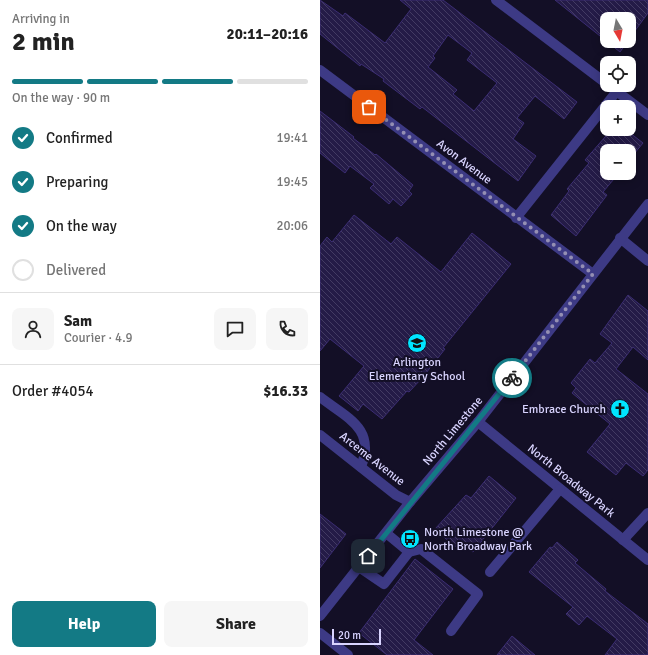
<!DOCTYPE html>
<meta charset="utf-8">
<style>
:root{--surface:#fff;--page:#f6f6f6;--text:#222;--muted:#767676;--line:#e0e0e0;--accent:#137a85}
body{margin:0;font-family:Signika,sans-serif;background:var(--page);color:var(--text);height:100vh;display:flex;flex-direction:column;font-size:15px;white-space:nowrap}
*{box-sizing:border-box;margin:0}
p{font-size:13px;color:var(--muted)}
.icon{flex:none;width:22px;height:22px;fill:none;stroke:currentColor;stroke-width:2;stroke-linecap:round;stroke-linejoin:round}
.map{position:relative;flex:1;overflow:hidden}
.panel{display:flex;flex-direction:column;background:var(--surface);width:320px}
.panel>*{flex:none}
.needle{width:26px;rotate:170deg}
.buttons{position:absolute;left:280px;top:12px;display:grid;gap:8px}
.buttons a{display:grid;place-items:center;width:36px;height:36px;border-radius:8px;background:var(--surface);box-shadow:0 2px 10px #0003;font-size:20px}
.scale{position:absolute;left:12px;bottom:10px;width:49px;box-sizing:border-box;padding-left:4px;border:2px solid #d9d4ff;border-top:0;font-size:11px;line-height:14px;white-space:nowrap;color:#d9d4ff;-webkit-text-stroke:3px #130f26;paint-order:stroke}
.pin{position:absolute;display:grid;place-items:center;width:34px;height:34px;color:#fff;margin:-17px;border-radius:8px;box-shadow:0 2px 6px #0006}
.courier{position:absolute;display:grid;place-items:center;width:40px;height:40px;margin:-20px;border:3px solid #137a85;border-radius:50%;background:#fff;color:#222;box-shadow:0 1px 5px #0007}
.overview em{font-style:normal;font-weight:700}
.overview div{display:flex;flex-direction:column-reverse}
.overview{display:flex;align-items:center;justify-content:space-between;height:68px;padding:0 12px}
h1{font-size:26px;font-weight:700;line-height:30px}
.bar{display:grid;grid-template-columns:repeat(4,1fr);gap:6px 4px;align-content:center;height:48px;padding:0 12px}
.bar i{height:5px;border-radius:3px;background:var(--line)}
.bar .current{background:var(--accent)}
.bar p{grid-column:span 4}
.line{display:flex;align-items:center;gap:10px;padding:0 12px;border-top:1px solid var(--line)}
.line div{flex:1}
.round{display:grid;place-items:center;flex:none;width:42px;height:42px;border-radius:8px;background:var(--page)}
ol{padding:0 12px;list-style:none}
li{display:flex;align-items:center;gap:12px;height:44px}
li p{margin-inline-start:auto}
li .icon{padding:4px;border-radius:50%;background:var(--accent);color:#fff;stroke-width:4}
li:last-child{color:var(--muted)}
li i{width:22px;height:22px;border:2px solid var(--line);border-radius:50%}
.button{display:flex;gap:8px;margin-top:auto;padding:8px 12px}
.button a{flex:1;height:46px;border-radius:8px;background:var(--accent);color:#fff;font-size:16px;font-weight:700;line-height:46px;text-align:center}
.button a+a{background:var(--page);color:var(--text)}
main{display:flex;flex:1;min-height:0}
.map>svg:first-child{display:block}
.building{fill:url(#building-back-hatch);stroke:#3b2d73;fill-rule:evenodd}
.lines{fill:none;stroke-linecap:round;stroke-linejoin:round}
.minor{stroke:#3d3a85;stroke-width:10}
.done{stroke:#948fb3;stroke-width:4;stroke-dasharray:0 7.2}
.route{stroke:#137a85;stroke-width:5}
.labels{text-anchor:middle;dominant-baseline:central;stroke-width:4;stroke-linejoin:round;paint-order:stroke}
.street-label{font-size:12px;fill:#d9d4ff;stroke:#130f26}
.poi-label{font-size:12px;fill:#d9d4ff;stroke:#130f26}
</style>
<main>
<section class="panel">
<div class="overview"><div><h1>2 min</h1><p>Arriving in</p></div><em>20:11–20:16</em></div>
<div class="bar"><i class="current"></i><i class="current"></i><i class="current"></i><i></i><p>On the way · 90 m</p></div>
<ol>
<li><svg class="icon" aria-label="check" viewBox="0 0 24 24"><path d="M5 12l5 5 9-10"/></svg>Confirmed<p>19:41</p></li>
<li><svg class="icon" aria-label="check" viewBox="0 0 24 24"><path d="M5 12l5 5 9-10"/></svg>Preparing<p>19:45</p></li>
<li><svg class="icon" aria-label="check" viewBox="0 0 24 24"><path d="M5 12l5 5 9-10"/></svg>On the way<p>20:06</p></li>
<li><i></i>Delivered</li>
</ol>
<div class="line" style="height:72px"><a class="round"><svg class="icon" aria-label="person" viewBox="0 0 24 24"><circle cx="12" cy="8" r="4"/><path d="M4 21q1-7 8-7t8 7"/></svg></a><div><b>Sam</b><p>Courier · 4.9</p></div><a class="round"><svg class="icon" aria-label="chat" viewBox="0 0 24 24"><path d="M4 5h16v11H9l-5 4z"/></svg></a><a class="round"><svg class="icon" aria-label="phone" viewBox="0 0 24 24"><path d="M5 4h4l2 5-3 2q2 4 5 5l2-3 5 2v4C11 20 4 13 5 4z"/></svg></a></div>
<div class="line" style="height:52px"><div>Order #4054</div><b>$16.33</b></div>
<div class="button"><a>Help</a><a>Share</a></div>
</section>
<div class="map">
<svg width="328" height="655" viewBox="0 0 328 655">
<defs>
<pattern id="building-back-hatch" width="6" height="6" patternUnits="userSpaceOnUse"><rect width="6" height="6" fill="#241b47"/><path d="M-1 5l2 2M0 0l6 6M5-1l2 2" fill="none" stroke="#433b63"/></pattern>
</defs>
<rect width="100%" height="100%" fill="#130f26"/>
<g class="building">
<path d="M0 0 23 16 25 13 65 43 91 9 80 0H123L257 102 244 119 215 96 197 118 204 123 193 139 216 156 198 181 102 107 100 109 63 81 64 79 41 64 40 66 0 34ZM128 35 152 53 147 60 177 83 154 111 133 94 137 90 108 67 115 58 113 56Z"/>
<path d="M235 0H328V13L309 39V19H287V41H308L300 52Z"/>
<path d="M0 111 34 137 33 138 55 155 56 154 93 185 89 191 92 194 81 206 73 199 69 204 50 188 54 184 30 166 25 173 0 153Z"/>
<path d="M292 129H305L323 143 309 160V151H287V173H299L283 192 287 195 284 199 256 236 231 215 249 191 247 189 269 163 265 160Z"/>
<path d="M34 215 71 244 77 237 121 272 152 233 191 264 123 348 125 349 102 378 89 392 87 391 62 419 43 404 38 411 19 396 44 366 10 339 0 351V246L7 237 12 242Z"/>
<path d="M308 295 328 311V360L313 347 296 369 328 394V470L323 476 306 463 296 475 267 452 290 424 252 393 256 388 251 383 270 359 275 363 292 343 280 334Z"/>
<path d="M169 476 196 498 153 552 139 542 135 547 115 529 146 495 151 498Z"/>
<path d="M0 514 26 534 0 568Z"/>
<path d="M237 542 258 560 255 563 286 589 285 591 328 624V655H285L297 639 267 616 259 625 246 614 253 607 209 572 230 547 232 548Z"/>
<path d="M95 559 133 589 94 640 113 655H67L39 633Z"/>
<path d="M192 636 215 655H177Z"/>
</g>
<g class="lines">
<g class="minor">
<path d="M176 0 287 84"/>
<path d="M0 70 273 274"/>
<path d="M291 87 328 115"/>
<path d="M196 218 297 91"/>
<path d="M300 238 328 261"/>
<path d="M0 397C27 418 56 428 41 467"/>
<path d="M158 422 328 560"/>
<path d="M0 435 76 495 90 502"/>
<path d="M66 533 89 552 101 549 158 594 131 631"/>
<path d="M303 540 328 513"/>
<path d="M39 567 64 584 89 552"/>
<path d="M170 572 240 489"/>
<path d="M0 616 90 502 158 422 328 204"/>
<path d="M0 633 28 655"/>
</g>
</g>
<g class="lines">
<path class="done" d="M49 107 273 274 192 378"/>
<path class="route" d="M48 556 192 378"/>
</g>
<defs>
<symbol id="school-disc" viewBox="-11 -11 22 22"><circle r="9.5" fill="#00e5ff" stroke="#130f26"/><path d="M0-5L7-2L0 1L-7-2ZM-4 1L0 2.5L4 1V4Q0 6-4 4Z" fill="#111"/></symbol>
<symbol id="church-disc" viewBox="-11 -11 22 22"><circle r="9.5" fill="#00e5ff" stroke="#130f26"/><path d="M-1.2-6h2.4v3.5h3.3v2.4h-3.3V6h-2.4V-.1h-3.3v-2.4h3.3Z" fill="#111"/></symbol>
<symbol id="bus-disc" viewBox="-11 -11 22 22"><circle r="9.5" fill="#00e5ff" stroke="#130f26"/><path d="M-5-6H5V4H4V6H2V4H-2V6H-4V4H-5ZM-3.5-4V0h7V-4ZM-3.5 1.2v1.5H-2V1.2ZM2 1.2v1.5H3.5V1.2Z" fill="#111"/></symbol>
</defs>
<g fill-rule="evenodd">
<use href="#school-disc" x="86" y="332" width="22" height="22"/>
<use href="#church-disc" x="289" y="398" width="22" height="22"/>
<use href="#bus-disc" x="79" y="528" width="22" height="22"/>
</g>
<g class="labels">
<g class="street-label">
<text transform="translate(144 162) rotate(37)">Avon Avenue</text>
<text transform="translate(133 431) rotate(-50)">North Limestone</text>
<text transform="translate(52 459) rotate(38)">Arceme Avenue</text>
<text transform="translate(251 481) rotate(39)">North Broadway Park</text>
</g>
<g class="poi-label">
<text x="97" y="362">Arlington<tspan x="97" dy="14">Elementary School</tspan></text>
<text x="286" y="409" text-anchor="end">Embrace Church</text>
<text x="104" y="532" text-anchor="start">North Limestone @<tspan x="104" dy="14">North Broadway Park</tspan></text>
</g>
</g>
</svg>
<div class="buttons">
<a><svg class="needle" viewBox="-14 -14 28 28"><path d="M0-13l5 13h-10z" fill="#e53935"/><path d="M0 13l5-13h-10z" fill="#767676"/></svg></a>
<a><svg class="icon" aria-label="locate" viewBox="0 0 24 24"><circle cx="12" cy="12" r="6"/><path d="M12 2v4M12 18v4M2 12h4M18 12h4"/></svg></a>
<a>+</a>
<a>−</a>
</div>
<div class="scale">20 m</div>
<div class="pin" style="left:49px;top:107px;background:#ea580c"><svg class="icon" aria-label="bag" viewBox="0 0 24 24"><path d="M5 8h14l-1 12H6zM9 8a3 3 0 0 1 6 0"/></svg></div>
<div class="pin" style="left:48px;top:556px;background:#1f2937"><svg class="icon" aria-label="home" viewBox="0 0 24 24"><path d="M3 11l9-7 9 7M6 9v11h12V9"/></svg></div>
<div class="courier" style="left:192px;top:378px"><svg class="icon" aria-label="bike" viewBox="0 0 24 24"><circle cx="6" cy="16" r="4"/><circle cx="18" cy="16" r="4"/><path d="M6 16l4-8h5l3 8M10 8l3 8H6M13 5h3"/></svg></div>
</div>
</main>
